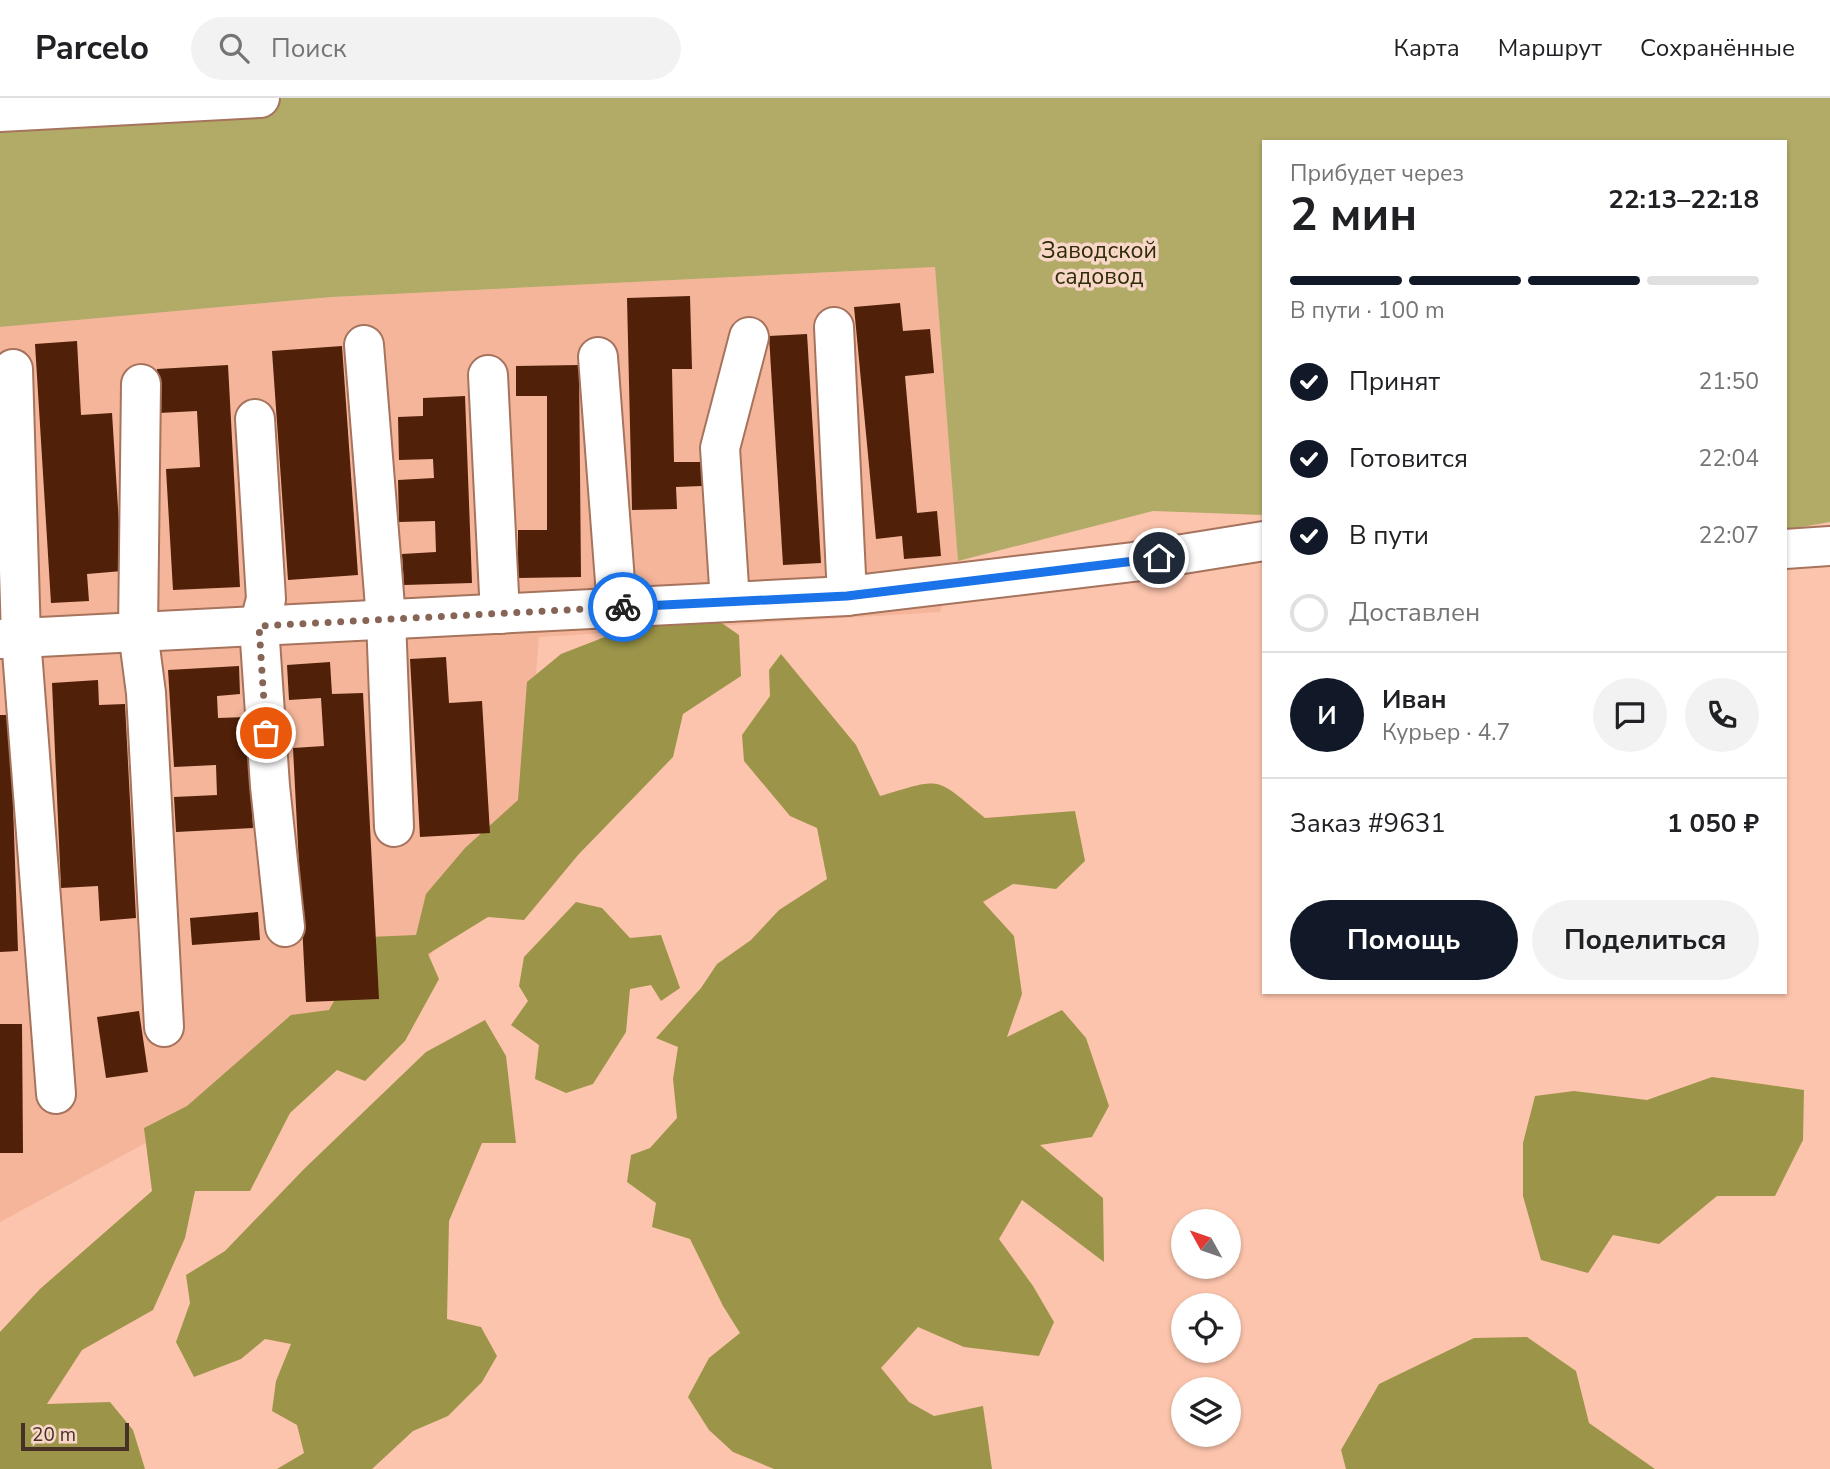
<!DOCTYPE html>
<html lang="ru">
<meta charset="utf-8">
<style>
:root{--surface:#fff;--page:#f2f2f2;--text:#202124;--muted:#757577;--line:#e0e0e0;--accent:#111827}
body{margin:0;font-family:"Nunito Sans",sans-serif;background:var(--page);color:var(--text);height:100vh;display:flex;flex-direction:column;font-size:26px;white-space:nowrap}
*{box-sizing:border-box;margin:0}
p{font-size:23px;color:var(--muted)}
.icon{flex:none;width:38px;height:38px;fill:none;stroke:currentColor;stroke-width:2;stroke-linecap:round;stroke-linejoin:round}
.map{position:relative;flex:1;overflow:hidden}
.panel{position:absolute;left:1262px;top:42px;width:525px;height:854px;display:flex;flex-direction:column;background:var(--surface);border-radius:0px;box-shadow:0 2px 5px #0004}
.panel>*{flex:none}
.needle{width:46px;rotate:310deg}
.tools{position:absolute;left:1171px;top:1111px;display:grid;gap:14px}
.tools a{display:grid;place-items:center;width:70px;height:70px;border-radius:50%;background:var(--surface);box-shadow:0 2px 5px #0004;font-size:35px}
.scale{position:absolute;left:21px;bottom:18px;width:108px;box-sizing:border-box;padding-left:7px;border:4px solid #473127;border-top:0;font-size:19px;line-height:24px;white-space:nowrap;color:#473127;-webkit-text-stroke:5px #f9d7c8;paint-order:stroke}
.pin{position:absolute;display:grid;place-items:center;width:60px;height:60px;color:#fff;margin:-30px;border:4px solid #fff;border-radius:50%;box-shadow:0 2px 7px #0007}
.courier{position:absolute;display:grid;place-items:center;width:70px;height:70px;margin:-35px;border:5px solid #1a73e8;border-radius:50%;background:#fff;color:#222;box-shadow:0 2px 9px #0007}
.overview em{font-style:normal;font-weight:700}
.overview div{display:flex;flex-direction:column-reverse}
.overview{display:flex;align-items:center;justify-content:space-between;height:119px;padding:0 28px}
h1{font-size:46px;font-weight:700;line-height:52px}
.bar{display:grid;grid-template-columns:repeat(4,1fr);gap:10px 7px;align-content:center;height:84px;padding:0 28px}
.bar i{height:9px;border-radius:5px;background:var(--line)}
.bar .active{background:var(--accent)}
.bar p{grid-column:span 4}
.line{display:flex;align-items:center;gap:18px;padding:0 28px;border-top:2px solid var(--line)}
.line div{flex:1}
.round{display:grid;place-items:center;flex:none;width:74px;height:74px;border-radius:37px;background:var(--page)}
ol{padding:0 28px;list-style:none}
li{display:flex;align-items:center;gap:21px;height:77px}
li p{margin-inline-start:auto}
li .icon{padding:7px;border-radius:50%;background:var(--accent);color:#fff;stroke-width:4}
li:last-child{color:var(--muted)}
li i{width:38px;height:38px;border:4px solid var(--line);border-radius:50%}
.button{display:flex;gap:14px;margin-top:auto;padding:14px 28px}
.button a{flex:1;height:80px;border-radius:42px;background:var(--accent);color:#fff;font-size:28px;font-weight:700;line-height:80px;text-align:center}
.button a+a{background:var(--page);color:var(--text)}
header{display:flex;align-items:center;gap:42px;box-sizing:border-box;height:98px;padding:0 35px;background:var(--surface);border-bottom:2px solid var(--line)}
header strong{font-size:33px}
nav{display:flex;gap:38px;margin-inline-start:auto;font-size:24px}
.search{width:490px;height:63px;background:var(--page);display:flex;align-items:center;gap:18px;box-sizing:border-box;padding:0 24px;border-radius:38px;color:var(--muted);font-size:26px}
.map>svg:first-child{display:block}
.built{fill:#f4b59a}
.green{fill:#b2ab68}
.forest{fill:#9c9549}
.building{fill:#502009}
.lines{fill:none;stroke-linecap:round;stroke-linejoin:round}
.minor-casing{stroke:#a6735d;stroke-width:42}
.minor{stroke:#fff;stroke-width:38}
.done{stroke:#866456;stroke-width:7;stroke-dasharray:0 12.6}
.route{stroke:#1a73e8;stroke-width:9}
.labels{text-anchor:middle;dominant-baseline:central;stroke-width:7;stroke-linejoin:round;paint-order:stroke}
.park-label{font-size:23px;fill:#2e2b08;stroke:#f9d7c8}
</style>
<header>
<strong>Parcelo</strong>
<div class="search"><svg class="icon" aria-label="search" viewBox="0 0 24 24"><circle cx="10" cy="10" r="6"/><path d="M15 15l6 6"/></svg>Поиск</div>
<nav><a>Карта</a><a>Маршрут</a><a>Сохранённые</a></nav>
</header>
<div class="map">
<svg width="1830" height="1371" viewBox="0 0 1830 1371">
<rect width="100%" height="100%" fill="#fcc4ac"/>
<path class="built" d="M935 169 958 463 940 514 539 539 524 723 393 911 0 1124V229L332 199Z"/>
<path class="green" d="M0 0H1830V424L1785 432V44H1264L1263 417 1153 413 958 463 935 169 332 199 0 229Z"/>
<g class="forest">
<path d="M713 519 739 537 741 578 683 616 673 659 578 757 524 822 488 819 428 856 439 881 405 943 365 983 337 972 290 1015 250 1093H195L185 1140 153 1212 82 1252 47 1306 110 1304 133 1332 145 1371H0V1234L40 1191 152 1093 144 1030 187 1008 291 917 329 912 369 839 416 837 426 796 465 750 518 702 527 584 561 556 646 523Z"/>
<path d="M781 556 856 647 880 698C944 679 934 678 985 720L1075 713 1085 763 1056 791 1013 786 983 804 1014 838 1022 896 1007 939 1062 912 1086 940 1109 1008 1092 1039 1040 1047 1103 1100 1104 1164 1022 1102 999 1141 1033 1188 1054 1224 1039 1258 964 1249 918 1229 881 1270 909 1304 934 1318 983 1308 992 1371H774L733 1354 709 1332 688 1299 709 1260 740 1235 723 1208 690 1141 652 1129 656 1105 627 1084 631 1057 650 1050 677 1020 673 981 678 949 656 940 701 890 717 866 751 842 779 812 827 781 817 730 790 718 744 663 742 637 770 598 769 572Z"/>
<path d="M576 804 602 810 630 840 661 837 680 890 661 903 651 887 630 891 626 934 593 986 566 995 535 981 539 947 511 927 528 903 519 888 524 859Z"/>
<path d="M485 922 506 958 516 1045H482L449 1123 447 1221 481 1229 497 1258 482 1284 448 1318 413 1333 372 1371H277L304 1355 297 1327 272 1313 276 1283 291 1246 265 1241 241 1261 194 1279 176 1244 190 1205 186 1177 225 1153 304 1071 426 954Z"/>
<path d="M1712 979 1804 992 1803 1042 1775 1098H1717L1659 1146 1613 1137 1588 1175 1541 1162 1523 1098V1045L1535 998 1574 993 1647 1002Z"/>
<path d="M1527 1239 1576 1273 1589 1325 1655 1371H1346L1341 1352 1379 1286 1474 1240Z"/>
</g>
<g class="building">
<path d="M690 198 692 271H672L674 364H702V388L676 389 677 411 632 412 627 200Z"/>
<path d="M900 205 903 233 930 231 934 275 905 278 917 415 937 413 941 458 904 461 902 438 876 441 854 209Z"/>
<path d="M807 236 821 465 783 467 769 238Z"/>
<path d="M77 243 81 317 112 315 122 473 87 476 89 503 51 505 35 246Z"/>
<path d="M342 248 358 477 288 482 272 253Z"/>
<path d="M228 267 240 489 173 492 166 371 200 369 197 313 159 315 157 271Z"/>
<path d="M579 267 581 479 518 480V432H547V298H516V268Z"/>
<path d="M465 298 472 485 404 487 402 456 436 454 435 423 399 424 398 382 434 380 433 361 399 362 398 319 423 318V300Z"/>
<path d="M446 559 449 605 482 603 490 735 420 739 410 561Z"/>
<path d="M330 564 332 596 363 595 379 901 306 904 293 650 324 648 321 600 289 602 287 567Z"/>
<path d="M239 568 240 596 217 598 218 620 247 619 253 730 176 734 174 699 217 697 216 667 174 669 168 572Z"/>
<path d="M98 582 99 607 125 606 136 820 100 823 98 788 61 790 52 585Z"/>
<path d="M0 617H10L18 853 0 854Z"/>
<path d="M258 814 260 842 192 847 190 820Z"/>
<path d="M139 913 148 974 106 980 97 919Z"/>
<path d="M0 926H22L23 1055H0Z"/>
</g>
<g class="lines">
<defs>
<g id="minor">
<path d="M0 14 260 0"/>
<path d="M834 229 847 498"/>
<path d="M364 247 386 521 394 729"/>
<path d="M598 259 617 510"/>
<path d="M13 271 21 540 56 996"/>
<path d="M488 277 500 516"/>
<path d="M141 286 138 534 146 595 164 929"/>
<path d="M255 321 266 501 259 528 270 688 285 829"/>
<path d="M1785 451 1830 448"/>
<path d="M730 504 720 350 749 239"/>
<path d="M0 541 847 498 1133 464 1264 443"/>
</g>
</defs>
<use href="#minor" class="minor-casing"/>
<use href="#minor" class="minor"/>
</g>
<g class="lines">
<path class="done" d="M266 635 259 528 623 509"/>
<path class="route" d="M623 509 847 498 1159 460"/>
</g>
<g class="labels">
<g class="park-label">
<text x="1099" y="152">Заводской<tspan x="1099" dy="26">садовод</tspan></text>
</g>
</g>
</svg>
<div class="tools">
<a><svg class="needle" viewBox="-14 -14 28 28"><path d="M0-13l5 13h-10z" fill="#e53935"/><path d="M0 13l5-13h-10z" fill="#757577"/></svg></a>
<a><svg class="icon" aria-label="locate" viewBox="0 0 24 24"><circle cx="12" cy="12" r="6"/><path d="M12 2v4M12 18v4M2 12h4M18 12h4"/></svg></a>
<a><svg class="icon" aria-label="layers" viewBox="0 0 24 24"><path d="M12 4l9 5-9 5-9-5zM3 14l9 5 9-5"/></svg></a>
</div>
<div class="scale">20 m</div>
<div class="pin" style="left:266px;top:635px;background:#ea580c"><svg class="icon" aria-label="bag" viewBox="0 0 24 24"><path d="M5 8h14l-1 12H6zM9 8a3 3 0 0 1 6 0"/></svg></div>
<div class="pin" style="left:1159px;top:460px;background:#1f2937"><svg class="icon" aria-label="home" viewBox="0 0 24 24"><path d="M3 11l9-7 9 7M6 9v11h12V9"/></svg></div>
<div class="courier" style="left:623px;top:509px"><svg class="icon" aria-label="bike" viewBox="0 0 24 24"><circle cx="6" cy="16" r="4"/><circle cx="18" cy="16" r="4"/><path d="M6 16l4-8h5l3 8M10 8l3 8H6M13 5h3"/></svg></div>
<section class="panel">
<div class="overview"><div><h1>2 мин</h1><p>Прибудет через</p></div><em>22:13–22:18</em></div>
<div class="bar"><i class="active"></i><i class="active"></i><i class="active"></i><i></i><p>В пути · 100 m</p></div>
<ol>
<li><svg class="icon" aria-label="check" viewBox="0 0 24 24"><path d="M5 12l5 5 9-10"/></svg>Принят<p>21:50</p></li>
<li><svg class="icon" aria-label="check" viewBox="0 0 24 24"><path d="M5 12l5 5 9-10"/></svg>Готовится<p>22:04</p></li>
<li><svg class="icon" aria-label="check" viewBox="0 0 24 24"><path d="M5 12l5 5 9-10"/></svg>В пути<p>22:07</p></li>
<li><i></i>Доставлен</li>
</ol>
<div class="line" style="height:126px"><b class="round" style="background:var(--accent);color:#fff">И</b><div><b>Иван</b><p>Курьер · 4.7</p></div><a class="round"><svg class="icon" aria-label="chat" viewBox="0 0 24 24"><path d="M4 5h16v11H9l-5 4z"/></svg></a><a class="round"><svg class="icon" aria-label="phone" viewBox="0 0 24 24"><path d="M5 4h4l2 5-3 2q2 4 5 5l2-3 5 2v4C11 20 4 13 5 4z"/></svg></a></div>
<div class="line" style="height:91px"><div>Заказ #9631</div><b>1 050 ₽</b></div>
<div class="button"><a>Помощь</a><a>Поделиться</a></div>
</section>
</div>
